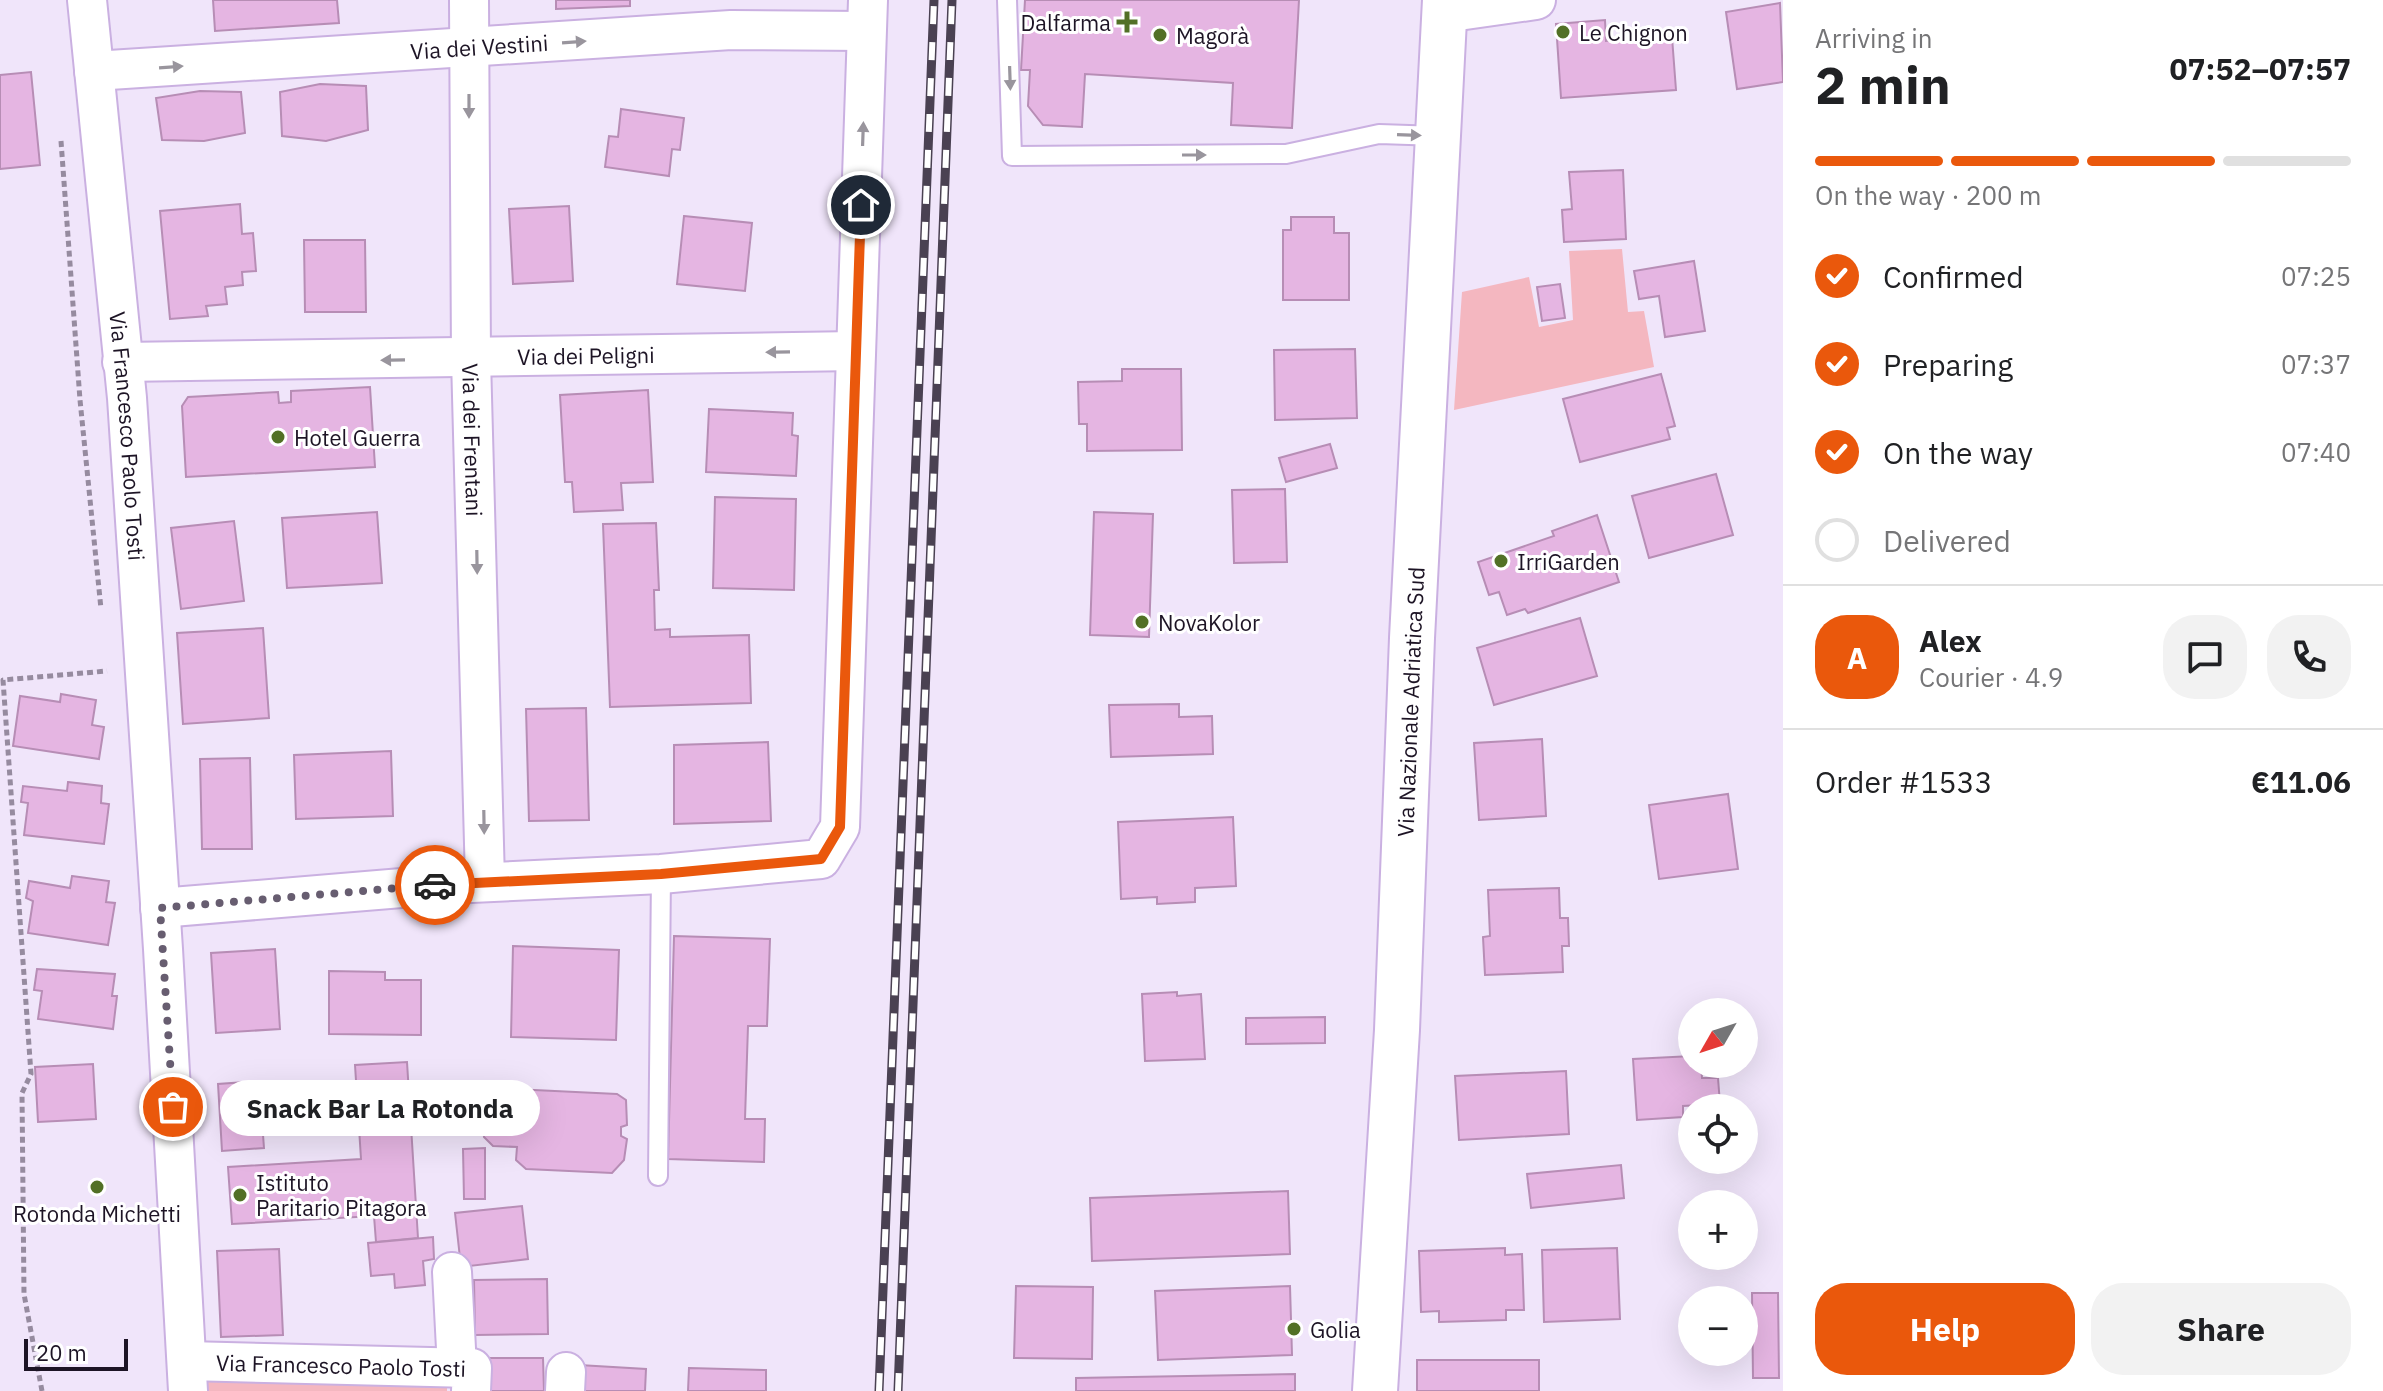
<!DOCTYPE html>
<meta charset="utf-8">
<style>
:root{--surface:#fff;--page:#f2f2f2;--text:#202124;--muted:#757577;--line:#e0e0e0;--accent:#ea580c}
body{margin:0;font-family:"IBM Plex Sans",sans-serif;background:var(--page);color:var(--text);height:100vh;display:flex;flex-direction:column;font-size:30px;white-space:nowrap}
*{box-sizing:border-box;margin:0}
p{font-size:26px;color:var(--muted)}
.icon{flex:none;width:44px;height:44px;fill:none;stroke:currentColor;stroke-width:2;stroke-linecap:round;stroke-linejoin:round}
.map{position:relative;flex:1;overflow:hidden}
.sheet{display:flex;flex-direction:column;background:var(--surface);width:600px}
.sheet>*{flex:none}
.needle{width:52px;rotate:231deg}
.buttons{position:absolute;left:1678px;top:998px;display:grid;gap:16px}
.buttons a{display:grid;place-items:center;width:80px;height:80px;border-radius:50%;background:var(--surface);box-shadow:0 8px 32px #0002;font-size:40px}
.scale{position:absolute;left:24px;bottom:20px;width:104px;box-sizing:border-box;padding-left:8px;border:4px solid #1d1425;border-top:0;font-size:22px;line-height:28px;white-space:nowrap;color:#1d1425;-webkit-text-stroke:6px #fff;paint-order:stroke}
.pin{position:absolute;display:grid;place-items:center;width:68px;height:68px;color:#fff;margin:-34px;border:4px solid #fff;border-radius:50%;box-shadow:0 2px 8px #0007}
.courier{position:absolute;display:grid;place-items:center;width:80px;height:80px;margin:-40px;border:6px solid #ea580c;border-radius:50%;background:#fff;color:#222;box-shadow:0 2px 10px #0007}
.bubble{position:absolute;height:56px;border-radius:28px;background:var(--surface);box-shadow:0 8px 32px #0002;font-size:26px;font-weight:800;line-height:56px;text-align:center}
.headline em{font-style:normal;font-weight:800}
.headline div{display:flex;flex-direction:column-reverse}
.headline{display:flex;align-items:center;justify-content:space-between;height:136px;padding:0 32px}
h1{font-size:52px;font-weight:800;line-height:60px}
.bar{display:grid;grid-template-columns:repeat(4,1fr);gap:12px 8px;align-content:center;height:96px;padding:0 32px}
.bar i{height:10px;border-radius:6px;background:var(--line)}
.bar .active{background:var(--accent)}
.bar p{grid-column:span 4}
.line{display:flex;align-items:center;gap:20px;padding:0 32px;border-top:2px solid var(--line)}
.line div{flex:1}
.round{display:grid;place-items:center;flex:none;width:84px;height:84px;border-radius:32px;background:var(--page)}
ol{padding:0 32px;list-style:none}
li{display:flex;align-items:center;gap:24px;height:88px}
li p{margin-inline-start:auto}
li .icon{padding:8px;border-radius:50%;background:var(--accent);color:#fff;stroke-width:4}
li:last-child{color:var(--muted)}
li i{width:44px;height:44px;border:4px solid var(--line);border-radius:50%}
.primary-button{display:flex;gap:16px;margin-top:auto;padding:16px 32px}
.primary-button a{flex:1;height:92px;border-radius:32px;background:var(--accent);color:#fff;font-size:32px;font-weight:800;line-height:92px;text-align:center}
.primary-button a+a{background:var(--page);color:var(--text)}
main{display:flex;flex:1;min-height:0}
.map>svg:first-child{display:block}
.green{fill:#f4b7c0}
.building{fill:#e5b5e2;stroke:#b78db5;stroke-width:2}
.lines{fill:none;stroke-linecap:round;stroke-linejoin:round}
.lane-casing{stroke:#cab0e1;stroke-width:22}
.street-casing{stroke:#cab0e1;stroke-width:42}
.secondary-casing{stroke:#cab0e1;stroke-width:48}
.path{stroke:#968b9f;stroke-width:5;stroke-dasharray:6 4;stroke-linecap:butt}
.lane{stroke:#fff;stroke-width:18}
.street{stroke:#fff;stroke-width:38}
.secondary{stroke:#fff;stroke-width:44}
.rail-casing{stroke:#4a4152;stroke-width:9}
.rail{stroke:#fff;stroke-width:6;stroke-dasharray:18;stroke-linecap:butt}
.oneway{fill:#99959d}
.done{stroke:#675d70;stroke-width:8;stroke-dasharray:0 14.4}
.route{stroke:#ea580c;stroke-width:10}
.poi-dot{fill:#527026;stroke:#fff;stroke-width:3}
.labels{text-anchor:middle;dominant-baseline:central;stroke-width:6;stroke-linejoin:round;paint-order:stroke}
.poi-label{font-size:22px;fill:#1d1425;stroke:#fff;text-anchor:start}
.street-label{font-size:22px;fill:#1d1425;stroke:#fff}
</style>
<main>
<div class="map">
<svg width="1783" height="1391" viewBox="0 0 1783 1391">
<rect width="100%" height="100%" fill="#f0e5fa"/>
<g class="green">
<path d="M1622 249 1628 312 1644 311 1654 367 1454 410 1462 292 1529 277 1539 327 1573 320 1569 251Z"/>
<path d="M447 1379V1391H207V1380Z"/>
</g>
<g class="building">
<path d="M213 0H337L339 23 215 31Z"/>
<path d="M556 0H630V6L556 9Z"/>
<path d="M1025 0H1299L1292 128 1231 125 1233 83 1085 74 1082 127 1043 125 1028 106 1030 70H1021Z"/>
<path d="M1780 3 1783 82 1737 89 1726 12Z"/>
<path d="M1605 20 1606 41 1672 37 1676 90 1561 98 1556 24Z"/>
<path d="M31 72 40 165 0 169V75Z"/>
<path d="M320 84 366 86 368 130 326 141 282 136 280 92Z"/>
<path d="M200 91 241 92 245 133 204 141 162 140 156 98Z"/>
<path d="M621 109 684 118 680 150 672 149 669 176 605 167 609 136 618 137Z"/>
<path d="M1623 170 1626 239 1564 242 1562 210 1572 209 1569 172Z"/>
<path d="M240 204 242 234 253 233 256 271 242 272 243 285 225 287 227 304 206 306 208 316 170 319 160 211Z"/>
<path d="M569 206 573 281 513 284 509 209Z"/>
<path d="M684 216 752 223 745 291 677 284Z"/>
<path d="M1291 217H1334V233H1349V300H1283V230H1291Z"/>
<path d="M304 240H365L366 312H305Z"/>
<path d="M1694 261 1705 331 1665 337 1659 296 1639 299 1634 271Z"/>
<path d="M1560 284 1565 318 1542 321 1537 287Z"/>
<path d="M1355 349 1357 418 1275 420 1274 350Z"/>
<path d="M1122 369H1181L1182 450 1087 451V424H1079L1078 382 1122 381Z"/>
<path d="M1661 374 1675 426 1667 428 1670 439 1580 462 1563 399Z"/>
<path d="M370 387 375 467 186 477 182 406 188 397 278 392 279 403 291 402V391Z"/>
<path d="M648 390 653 482 621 483 623 510 574 512 572 482H565L560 395Z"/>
<path d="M709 409 793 413 792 435 798 436 796 476 706 472Z"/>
<path d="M1330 444 1337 468 1286 482 1279 458Z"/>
<path d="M1716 474 1733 535 1649 558 1632 496Z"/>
<path d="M1285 489 1287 562 1234 563 1232 490Z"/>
<path d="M715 497 796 499 794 590 713 588Z"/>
<path d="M377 512 382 583 287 588 282 518Z"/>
<path d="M1094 512 1153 514 1149 637 1090 635Z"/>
<path d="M1597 515 1619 582 1528 613 1525 609 1507 615 1499 592 1489 595 1478 562 1554 536 1552 531Z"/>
<path d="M234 521 244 601 181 609 171 528Z"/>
<path d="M656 523 659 590H654L655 630 670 629V637L749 635 751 703 610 707 603 524Z"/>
<path d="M1580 618 1597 676 1494 705 1477 648Z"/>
<path d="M263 628 269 718 183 724 177 633Z"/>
<path d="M61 694 96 700 92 725 104 727 99 759 13 746 20 696 60 702Z"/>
<path d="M1179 704V717L1212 716 1213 754 1111 757 1109 705Z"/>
<path d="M586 708 589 820 529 821 526 709Z"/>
<path d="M1542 739 1546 816 1479 820 1474 743Z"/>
<path d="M768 742 771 821 674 824V745Z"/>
<path d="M391 751 393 816 296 819 294 755Z"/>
<path d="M250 758 252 849H202L200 759Z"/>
<path d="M68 782 102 786 101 803 109 804 104 844 24 835 28 803 21 802 23 786 67 791Z"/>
<path d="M1728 794 1738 869 1659 879 1649 805Z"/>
<path d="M1233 817 1236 886 1195 888V902L1157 904V897L1121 899 1118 822Z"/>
<path d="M72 876 109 881 106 902 115 903 108 945 28 933 33 901 26 898 29 881 70 888Z"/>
<path d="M1559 888 1560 918H1568L1569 946H1562L1563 972 1485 975 1483 937 1490 936 1488 890Z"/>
<path d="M674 936 770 939 767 1026H748L745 1119H765L764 1162 668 1159Z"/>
<path d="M513 946 619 950 616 1040 511 1037Z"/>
<path d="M275 949 280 1029 216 1033 211 953Z"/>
<path d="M37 969 115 974 112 996H117L113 1029 38 1019 42 991 34 990Z"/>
<path d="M329 971 385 972V980H421V1035L329 1034Z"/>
<path d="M1177 992V996L1201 994 1205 1059 1145 1061 1142 994Z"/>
<path d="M1325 1017V1043L1246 1044V1018Z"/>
<path d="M1692 1056V1064H1701L1702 1078H1718L1720 1104 1683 1106V1117L1637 1120 1633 1059Z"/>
<path d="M407 1062 418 1238 376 1242 374 1216 232 1224 228 1167 361 1159 355 1065Z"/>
<path d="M93 1064 96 1119 38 1122 35 1067Z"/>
<path d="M1566 1071 1569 1134 1459 1140 1455 1076Z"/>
<path d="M259 1081 264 1148 222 1151 218 1084Z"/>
<path d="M493 1088 617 1094 626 1100 627 1125 621 1127V1136L627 1139 624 1160 612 1173 526 1169 516 1160 517 1147 493 1146 484 1137 481 1096Z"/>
<path d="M485 1148V1199H464L463 1149Z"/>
<path d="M1621 1165 1624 1198 1531 1208 1527 1174Z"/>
<path d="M1288 1191 1290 1254 1092 1261 1090 1198Z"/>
<path d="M522 1206 528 1259 461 1267 455 1213Z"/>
<path d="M433 1237 434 1259 423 1261 425 1285 395 1288 394 1274 371 1276 368 1243Z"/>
<path d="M1505 1248V1255L1522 1254 1524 1310H1506V1320L1439 1322V1311L1421 1312 1419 1251Z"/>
<path d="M1617 1248 1620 1319 1544 1322 1542 1250Z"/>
<path d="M279 1249 283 1335 221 1337 217 1251Z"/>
<path d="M547 1279 548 1334 475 1335 474 1280Z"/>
<path d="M1016 1286 1093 1287 1092 1359 1014 1358Z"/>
<path d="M1290 1286 1292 1355 1158 1360 1155 1291Z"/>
<path d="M1752 1293H1778L1779 1378H1753Z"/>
<path d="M488 1358H543L544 1391H489Z"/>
<rect x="1417" y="1360" width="122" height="31"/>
<path d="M579 1365 646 1369 645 1391H578Z"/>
<path d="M689 1368 766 1370V1391H688Z"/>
<path d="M1295 1374V1391H1076V1378Z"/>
</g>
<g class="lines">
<defs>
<g id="lane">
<path d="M1007 0 1012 156 1286 154 1379 134 1439 136"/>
<path d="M658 1176 661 874"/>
</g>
<g id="street">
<path id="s1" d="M87 0 127 398 163 949 188 1391"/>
<path id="s2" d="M469 0 471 359 485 881"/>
<path d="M1444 13 1536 0"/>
<path id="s3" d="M94 71 731 30 866 31"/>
<path id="s4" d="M122 362 856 351"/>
<path d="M160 908 450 884 661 874 821 859 840 827 868 0"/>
<path d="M452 1272 457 1368"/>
<path id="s5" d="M187 1361 472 1368 471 1391"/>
<path d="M565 1391 566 1372"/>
</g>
<g id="secondary">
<path id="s6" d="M1375 1391 1397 1030 1412 638 1445 0"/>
</g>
</defs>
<use href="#lane" class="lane-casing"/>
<use href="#street" class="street-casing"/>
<use href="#secondary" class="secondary-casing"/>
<g class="path">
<path d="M61 141 80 400 101 609"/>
<path d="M42 1391 24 1294 22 1093 31 1074 3 680 107 671"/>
</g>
<use href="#lane" class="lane"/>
<use href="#street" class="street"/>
<use href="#secondary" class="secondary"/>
<defs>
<g id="rail">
<path d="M879 1391 934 0"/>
<path d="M898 1391 952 0"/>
</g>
</defs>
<use href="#rail" class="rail-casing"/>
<use href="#rail" class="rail"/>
</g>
<defs><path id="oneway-solid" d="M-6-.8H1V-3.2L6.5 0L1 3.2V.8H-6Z" transform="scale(2)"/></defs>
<g class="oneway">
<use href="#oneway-solid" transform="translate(574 42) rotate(-4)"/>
<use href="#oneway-solid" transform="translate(171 67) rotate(-4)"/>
<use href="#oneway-solid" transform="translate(1010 78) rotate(88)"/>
<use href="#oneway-solid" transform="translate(469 106) rotate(90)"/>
<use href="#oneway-solid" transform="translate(863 134) rotate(-88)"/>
<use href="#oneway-solid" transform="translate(1409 135) rotate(2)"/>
<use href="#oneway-solid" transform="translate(1194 155)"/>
<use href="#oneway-solid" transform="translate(778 352) rotate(179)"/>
<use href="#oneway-solid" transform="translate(393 360) rotate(179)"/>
<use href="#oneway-solid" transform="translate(477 562) rotate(89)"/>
<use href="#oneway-solid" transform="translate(484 822) rotate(89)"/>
</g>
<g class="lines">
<path class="done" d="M173 1107 160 908 435 885"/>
<path class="route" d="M435 885 661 874 821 859 840 827 861 205"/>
</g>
<g class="poi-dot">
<path d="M1123 10h8v8h8v8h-8v8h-8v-8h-8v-8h8z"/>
<circle cx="1563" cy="32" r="8"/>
<circle cx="1160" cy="35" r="8"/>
<circle cx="278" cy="437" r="8"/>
<circle cx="1501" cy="561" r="8"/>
<circle cx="1142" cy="622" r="8"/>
<circle cx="97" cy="1187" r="8"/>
<circle cx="240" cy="1195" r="8"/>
<circle cx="1294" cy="1329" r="8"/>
</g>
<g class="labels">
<g class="poi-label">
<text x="1111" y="22" text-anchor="end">Dalfarma</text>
<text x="1579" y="32">Le Chignon</text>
<text x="1176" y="35">Magorà</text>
<text x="294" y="437">Hotel Guerra</text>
<text x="1517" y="561">IrriGarden</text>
<text x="1158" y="622">NovaKolor</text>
<text x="256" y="1182">Istituto<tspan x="256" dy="25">Paritario Pitagora</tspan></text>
<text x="97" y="1213" text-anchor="middle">Rotonda Michetti</text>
<text x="1310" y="1329">Golia</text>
</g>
<g class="street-label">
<text stroke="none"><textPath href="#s3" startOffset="386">Via dei Vestini</textPath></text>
<text stroke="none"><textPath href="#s4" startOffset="464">Via dei Peligni</textPath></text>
<text stroke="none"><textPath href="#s1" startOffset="438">Via Francesco Paolo Tosti</textPath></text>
<text stroke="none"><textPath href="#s2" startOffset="440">Via dei Frentani</textPath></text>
<text stroke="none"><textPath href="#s6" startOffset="690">Via Nazionale Adriatica Sud</textPath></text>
<text stroke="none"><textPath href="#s5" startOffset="154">Via Francesco Paolo Tosti</textPath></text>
</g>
</g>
</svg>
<div class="buttons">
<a><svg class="needle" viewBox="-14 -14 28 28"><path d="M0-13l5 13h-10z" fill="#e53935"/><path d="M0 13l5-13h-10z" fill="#757577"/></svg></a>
<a><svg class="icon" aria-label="locate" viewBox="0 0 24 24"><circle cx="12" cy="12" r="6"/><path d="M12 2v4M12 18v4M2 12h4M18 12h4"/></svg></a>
<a>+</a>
<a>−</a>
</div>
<div class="scale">20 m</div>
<div class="pin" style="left:173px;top:1107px;background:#ea580c"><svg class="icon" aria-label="bag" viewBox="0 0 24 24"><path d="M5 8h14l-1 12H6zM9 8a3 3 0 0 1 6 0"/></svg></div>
<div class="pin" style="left:861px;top:205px;background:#1f2937"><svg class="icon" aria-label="home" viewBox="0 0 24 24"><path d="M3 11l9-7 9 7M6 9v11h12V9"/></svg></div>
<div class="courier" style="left:435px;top:885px"><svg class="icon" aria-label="car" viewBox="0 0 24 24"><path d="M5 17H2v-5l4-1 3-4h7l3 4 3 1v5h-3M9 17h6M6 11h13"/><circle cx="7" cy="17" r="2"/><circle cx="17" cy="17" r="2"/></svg></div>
<div class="bubble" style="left:220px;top:1080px;width:320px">Snack Bar La Rotonda</div>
</div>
<section class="sheet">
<div class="headline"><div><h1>2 min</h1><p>Arriving in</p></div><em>07:52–07:57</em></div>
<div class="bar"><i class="active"></i><i class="active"></i><i class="active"></i><i></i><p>On the way · 200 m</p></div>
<ol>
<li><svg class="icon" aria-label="check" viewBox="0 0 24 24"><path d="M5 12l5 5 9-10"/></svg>Confirmed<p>07:25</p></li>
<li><svg class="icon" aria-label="check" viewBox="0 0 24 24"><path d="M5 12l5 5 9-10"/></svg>Preparing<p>07:37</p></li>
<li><svg class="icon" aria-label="check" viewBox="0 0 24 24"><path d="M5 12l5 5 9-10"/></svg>On the way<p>07:40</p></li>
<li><i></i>Delivered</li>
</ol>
<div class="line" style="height:144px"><b class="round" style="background:var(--accent);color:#fff">A</b><div><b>Alex</b><p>Courier · 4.9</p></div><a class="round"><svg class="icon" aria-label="chat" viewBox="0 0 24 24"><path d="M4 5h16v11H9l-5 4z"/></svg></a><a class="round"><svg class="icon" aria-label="phone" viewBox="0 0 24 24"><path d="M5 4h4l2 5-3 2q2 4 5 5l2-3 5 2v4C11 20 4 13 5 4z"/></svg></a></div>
<div class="line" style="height:104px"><div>Order #1533</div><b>€11.06</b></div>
<div class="primary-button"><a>Help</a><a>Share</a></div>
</section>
</main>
